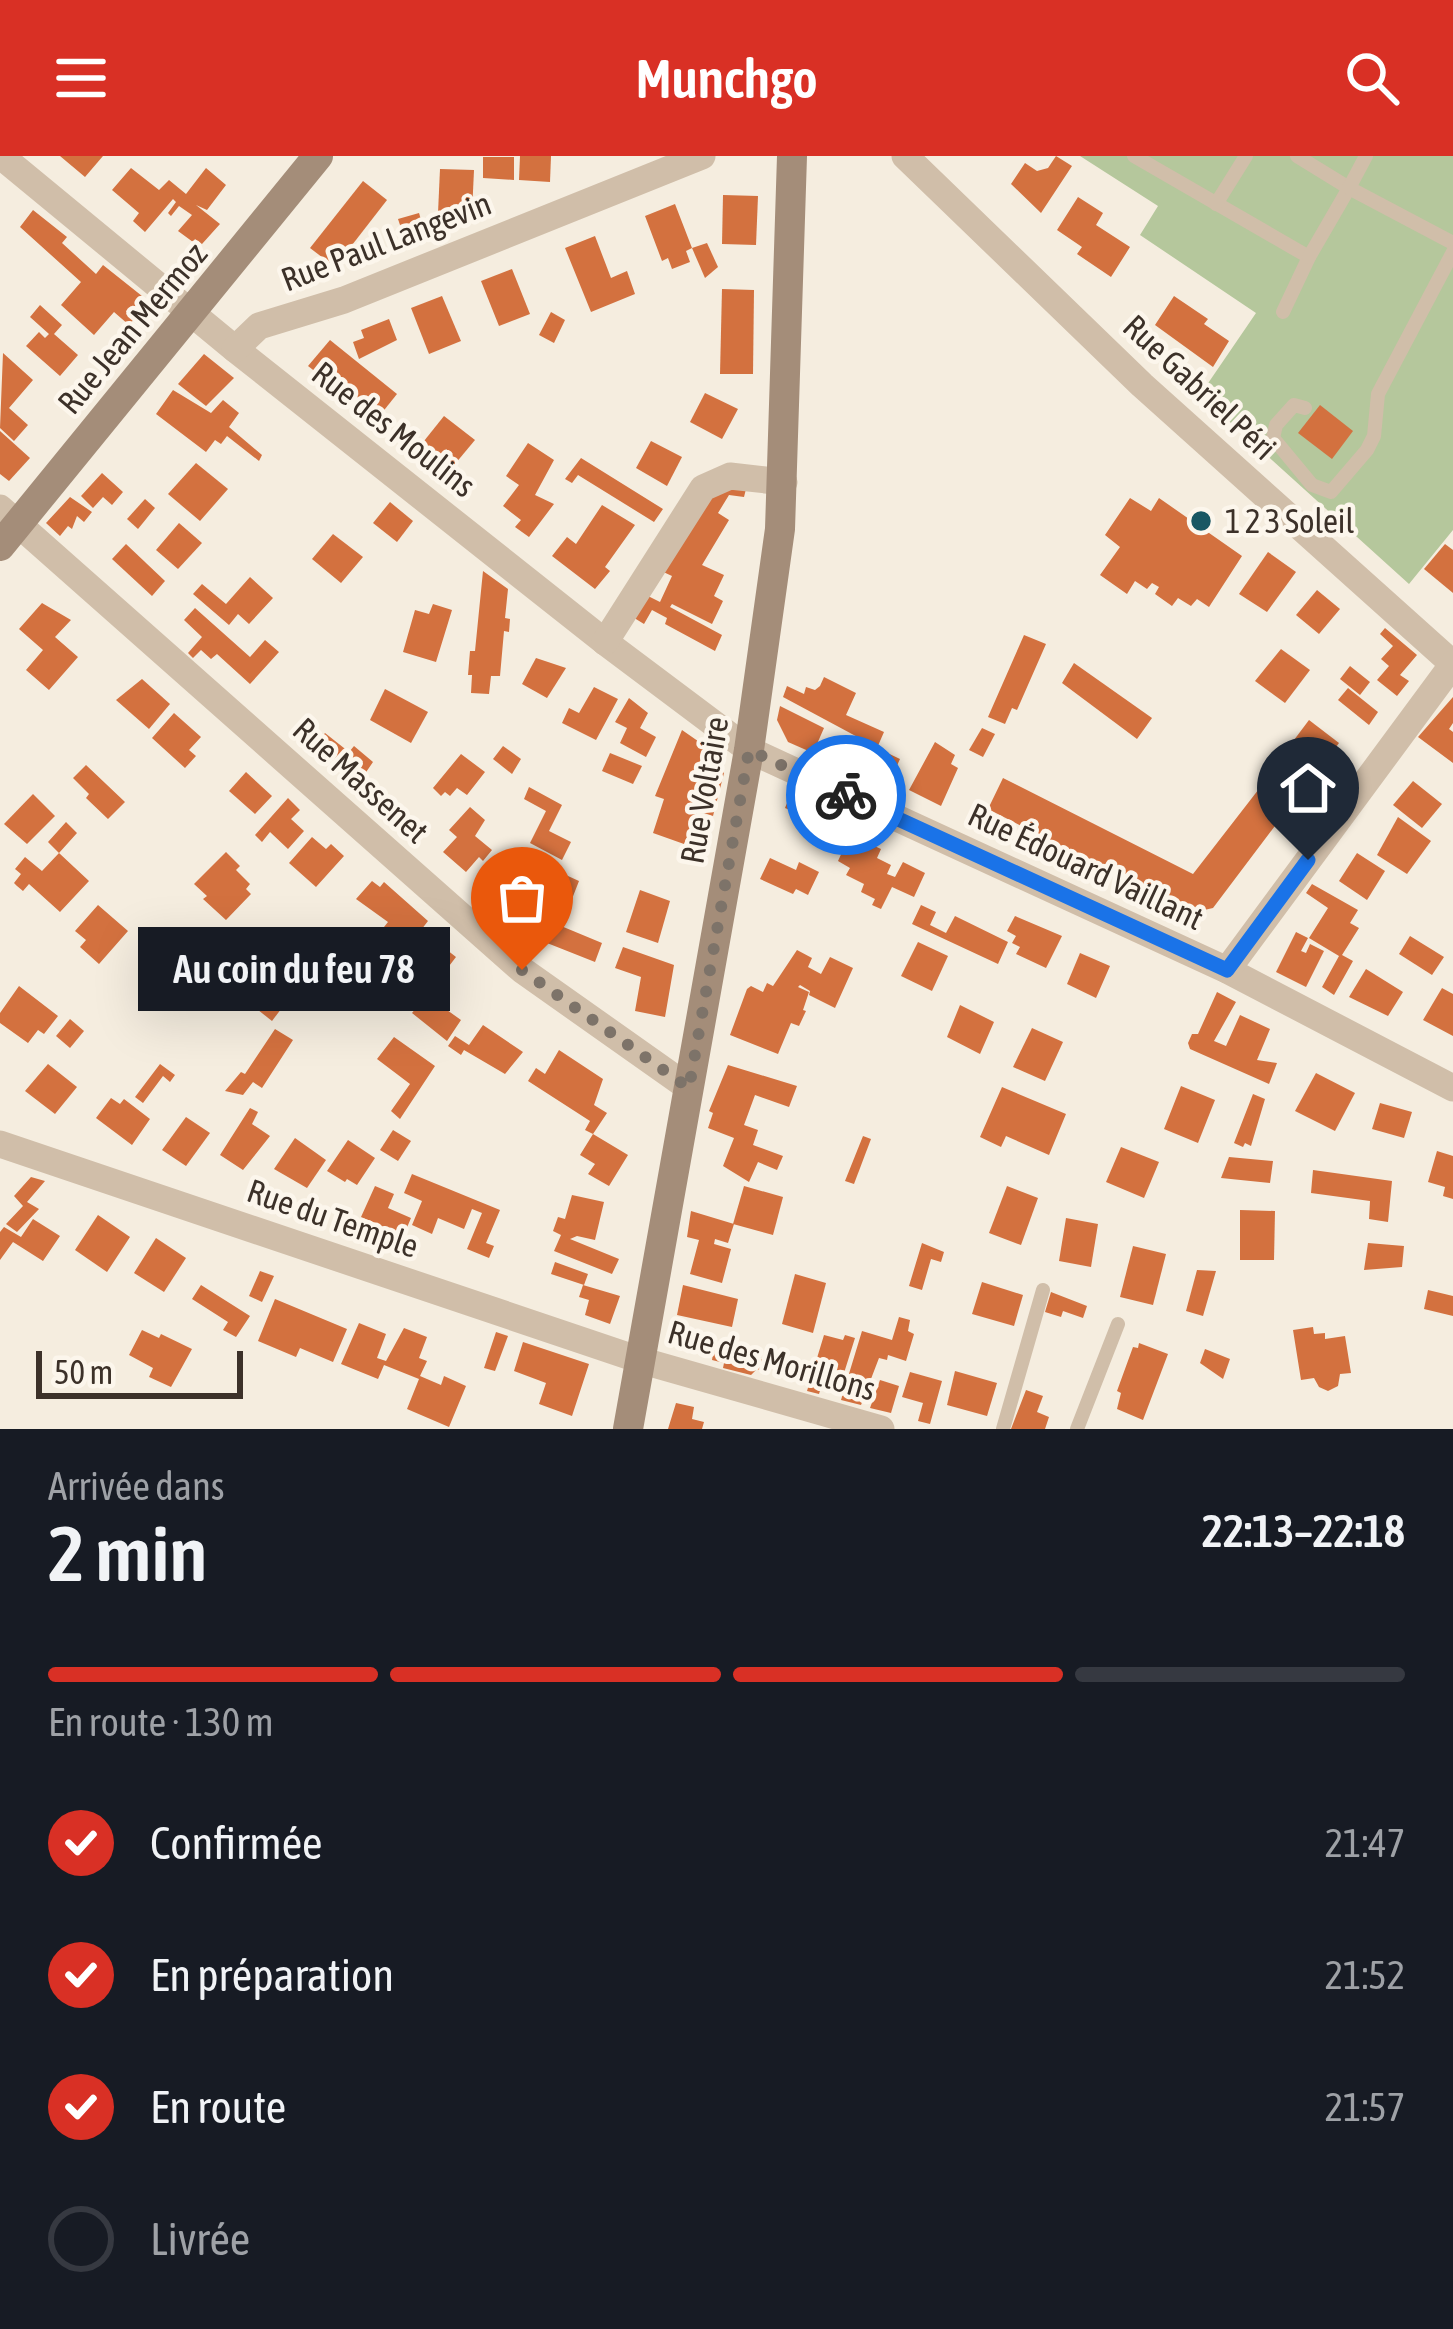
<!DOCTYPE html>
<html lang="fr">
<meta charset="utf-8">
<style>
:root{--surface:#171b24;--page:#20242c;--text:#f1f3f6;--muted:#9ea1a6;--line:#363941;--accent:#d93025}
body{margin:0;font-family:"Asap Condensed",sans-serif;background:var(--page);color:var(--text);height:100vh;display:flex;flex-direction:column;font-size:45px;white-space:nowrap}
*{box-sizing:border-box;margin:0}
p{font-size:39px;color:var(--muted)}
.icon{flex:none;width:66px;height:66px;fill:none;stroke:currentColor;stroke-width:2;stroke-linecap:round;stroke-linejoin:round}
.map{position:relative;height:1273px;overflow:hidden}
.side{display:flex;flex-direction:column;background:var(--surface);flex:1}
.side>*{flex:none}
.scale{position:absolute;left:36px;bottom:30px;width:207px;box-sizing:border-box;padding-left:12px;border:6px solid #3c3129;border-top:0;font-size:33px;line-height:42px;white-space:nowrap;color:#3c3129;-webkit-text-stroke:9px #fcf6ec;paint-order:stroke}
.pin{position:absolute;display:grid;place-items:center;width:102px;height:102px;color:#fff;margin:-123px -51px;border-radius:50% 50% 50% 0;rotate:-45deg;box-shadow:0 0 12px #0007}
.pin .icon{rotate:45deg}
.courier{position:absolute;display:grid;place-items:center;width:120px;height:120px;margin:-60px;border:9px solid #1a73e8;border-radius:50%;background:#fff;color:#222;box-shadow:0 3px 15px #0007}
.bubble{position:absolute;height:84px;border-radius:0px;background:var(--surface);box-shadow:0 12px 48px #0002;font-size:39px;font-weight:600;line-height:84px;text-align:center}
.overview em{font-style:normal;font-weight:600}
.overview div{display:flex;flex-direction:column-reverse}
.overview{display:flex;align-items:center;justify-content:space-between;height:204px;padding:0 48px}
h1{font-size:78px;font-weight:600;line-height:90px}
.bar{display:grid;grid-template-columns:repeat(4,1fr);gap:18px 12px;align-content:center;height:144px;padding:0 48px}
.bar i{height:15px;border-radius:9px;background:var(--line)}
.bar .active{background:var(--accent)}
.bar p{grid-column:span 4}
ol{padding:0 48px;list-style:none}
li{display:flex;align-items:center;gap:36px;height:132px}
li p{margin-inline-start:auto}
li .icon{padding:12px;border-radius:50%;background:var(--accent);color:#fff;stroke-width:4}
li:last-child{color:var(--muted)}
li i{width:66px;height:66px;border:6px solid var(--line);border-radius:50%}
header{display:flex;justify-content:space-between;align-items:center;height:156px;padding:0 48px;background:var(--accent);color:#fff;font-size:54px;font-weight:600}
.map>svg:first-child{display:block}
.green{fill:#b5c79c}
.building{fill:#d3713f}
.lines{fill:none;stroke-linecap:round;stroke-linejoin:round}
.lane{stroke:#d0bea9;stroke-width:14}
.street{stroke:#d0bea9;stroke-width:27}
.secondary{stroke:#a48d79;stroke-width:30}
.done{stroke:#7d7369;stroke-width:12;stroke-dasharray:0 21.6}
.route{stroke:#1a73e8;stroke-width:15}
.poi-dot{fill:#195763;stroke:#fcf6ec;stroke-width:4.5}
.labels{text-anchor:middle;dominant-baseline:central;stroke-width:9;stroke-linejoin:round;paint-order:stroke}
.street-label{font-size:33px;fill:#3c3129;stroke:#fcf6ec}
.poi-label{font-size:33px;fill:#3c3129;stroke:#fcf6ec;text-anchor:start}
</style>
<header><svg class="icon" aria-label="menu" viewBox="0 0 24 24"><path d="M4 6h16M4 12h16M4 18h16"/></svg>Munchgo<svg class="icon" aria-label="search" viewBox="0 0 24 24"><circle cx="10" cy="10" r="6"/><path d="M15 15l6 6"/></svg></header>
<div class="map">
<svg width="1453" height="1273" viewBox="0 0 1453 1273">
<rect width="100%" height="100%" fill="#f5eddf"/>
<path class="green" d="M1080 0H1453V374L1409 428 1200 239 1256 157 1140 79 1158 50Z"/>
<g class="building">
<path d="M60 0H103L85 21Z"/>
<path d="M520 0H551L550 26 519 24Z"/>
<path d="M1056 0 1072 10 1041 57 1011 28 1025 7 1037 15 1048 12Z"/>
<path d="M483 1H514V24L483 22Z"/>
<path d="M131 12 159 34 169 24 186 38 206 12 226 29 207 54 196 49 220 68 202 88 195 83 193 86 178 75 192 59 179 50 171 60 168 57 176 46 173 43 145 76 133 65 139 57 112 34Z"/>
<path d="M440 13 474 14 472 57H438Z"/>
<path d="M363 25 387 44 335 111 310 92Z"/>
<path d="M723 39 758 40 756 89 722 88Z"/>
<path d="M1078 41 1103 57 1096 69 1130 91 1111 121 1077 98 1082 91 1057 74Z"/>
<path d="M675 48 692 92 686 95 690 106 672 113 668 102 662 105 645 60Z"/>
<path d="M33 54 67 81 62 87 96 118 103 109 142 140 144 152 129 169 114 156 94 179 61 149 81 126 20 71Z"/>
<path d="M419 57 425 77 405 84 398 63Z"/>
<path d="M595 80 611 122 627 115 635 138 591 156 565 92Z"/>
<path d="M707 87 718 111 705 122 692 92Z"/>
<path d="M512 113 530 158 499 170 481 125Z"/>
<path d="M722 133 754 134 753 218H720Z"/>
<path d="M442 140 461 185 429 198 411 152Z"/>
<path d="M1174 140 1208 163 1204 168 1229 185 1213 211 1155 169Z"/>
<path d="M40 149 62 169 54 178 78 199 60 220 26 190 39 176 45 182 49 178 30 161Z"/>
<path d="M551 156 565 164 554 187 539 179Z"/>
<path d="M389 163 397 184 359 203 353 186 364 182 361 174Z"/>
<path d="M330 184 397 238 377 263 308 210Z"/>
<path d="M3 197 33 224 9 252 28 269 14 285 0 272Z"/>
<path d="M204 198 234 222 206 250 178 228Z"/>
<path d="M173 234 211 257 223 244 239 257 229 271 262 299 259 305 227 280 221 288 215 284 206 296 156 258Z"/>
<path d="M705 237 738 253 722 283 690 266Z"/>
<path d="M1320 249 1353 275 1332 303 1298 277Z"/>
<path d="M444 260 475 284 450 314 420 290Z"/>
<path d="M0 275 30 302 9 325 0 318Z"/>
<path d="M651 285 682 301 667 330 636 312Z"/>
<path d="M528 287 554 304 535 339 554 348 529 381 515 371 521 364 503 350 519 329 506 320Z"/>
<path d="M581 302 663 353 654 366 578 319 572 327 565 323Z"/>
<path d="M196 307 228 333 200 365 168 338Z"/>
<path d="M102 317 123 336 112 349 103 341 93 352 81 340Z"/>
<path d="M727 332 746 333 744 341 729 339 718 357 729 364 702 409 724 419 714 440 723 445 712 468 672 448 670 451 722 479 715 495 665 468 667 462 652 454 644 468 631 460 644 438 660 446 672 420 659 414 701 344Z"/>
<path d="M70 341 92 356 84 366 77 360 72 373 68 370 60 380 46 367Z"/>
<path d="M1130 342 1151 355 1159 342 1242 400 1209 451 1197 443 1191 450 1178 442 1172 450 1155 438 1159 431 1152 427 1147 433 1135 425 1127 438 1100 419 1120 391 1105 379Z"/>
<path d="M145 343 155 352 138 373 127 363Z"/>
<path d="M390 346 413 365 397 386 373 367Z"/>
<path d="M602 349 635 369 605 411 610 415 595 433 552 400 567 381 576 388Z"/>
<path d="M179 367 202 387 178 413 156 394Z"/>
<path d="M333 378 363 401 341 427 312 403Z"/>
<path d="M126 388 165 425 152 440 112 403Z"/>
<path d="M1445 388 1453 394V437L1424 413Z"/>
<path d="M1268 396 1296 416 1267 456 1239 438Z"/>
<path d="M483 415 508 433 505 462 510 463 509 476 504 475 500 520H491L489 538 471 537 472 519H468L470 495H475Z"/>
<path d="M250 421 273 442 249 468 238 458 229 469 193 438 202 428 226 448Z"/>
<path d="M1317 434 1340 453 1319 478 1296 459Z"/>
<path d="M42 447 71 464 55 481 78 501 49 534 26 514 43 494 19 473Z"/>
<path d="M433 448 452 454 436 506 403 496 415 454 429 458Z"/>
<path d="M195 452 250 501 265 484 279 496 250 528 217 498 211 503 201 494 193 502 188 497 202 481 184 464Z"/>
<path d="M1385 472 1417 499 1400 519 1409 525 1397 540 1377 524 1389 510 1381 503 1393 490 1380 478Z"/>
<path d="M1024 479 1046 488 1017 554 1012 552 1005 568 988 561Z"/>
<path d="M1281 493 1310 514 1285 547 1255 525Z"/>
<path d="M536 502 566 512 547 542 522 528Z"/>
<path d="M1074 507 1152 562 1137 583 1062 527Z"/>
<path d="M1350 510 1370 526 1360 539 1340 523Z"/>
<path d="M824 521 856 537 846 559 884 576 877 592 900 603 889 627 865 616 873 601 860 595 865 585 783 541 787 530 804 538 806 531 815 534 820 530Z"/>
<path d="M142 523 170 548 149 573 116 544Z"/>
<path d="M594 531 618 543 596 584 562 567 569 552 579 557Z"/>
<path d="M1348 532 1378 556 1369 569 1338 544Z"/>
<path d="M385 533 428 556 411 587 370 564Z"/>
<path d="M1453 541V567L1449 573 1453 576V607L1418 581Z"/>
<path d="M629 542 648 557 640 572 656 581 646 601 620 587 627 572 615 566Z"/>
<path d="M780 550 824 572 813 597 788 586 777 564Z"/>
<path d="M174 557 201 581 189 594 196 600 185 612 152 582Z"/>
<path d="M1309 564 1339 587 1321 611 1291 588Z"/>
<path d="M982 572 995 578 983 601 969 594Z"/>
<path d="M682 574 718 599 724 617 713 660 698 655 684 688 653 677 664 643 655 640Z"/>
<path d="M325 577 349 596 354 590 373 606 360 625 314 591Z"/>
<path d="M935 586 955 599 951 608 958 612 941 650 909 634Z"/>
<path d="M503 590 521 603 512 618 493 603Z"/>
<path d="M610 597 642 610 633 628 602 615Z"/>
<path d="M461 598 485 616 467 639 457 632 450 640 445 636 441 640 433 632Z"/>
<path d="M86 609 125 646 108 663 86 642 89 638 73 622Z"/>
<path d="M246 616 272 640 255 658 229 635Z"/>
<path d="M1003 622 1193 718 1262 629 1290 650 1213 752 1191 757 988 653Z"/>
<path d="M1413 625 1442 648 1422 672 1393 649Z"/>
<path d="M529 631 562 649 549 675 571 686 562 704 530 687 546 655 524 643Z"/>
<path d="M791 637 841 659 844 654 857 660 848 678 785 652Z"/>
<path d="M33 638 55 660 27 688 4 668Z"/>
<path d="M288 642 300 654 291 663 304 675 288 693 270 676 262 686 255 679Z"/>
<path d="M470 651 485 664 475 680 492 694 483 705 479 701 466 716 443 696 457 681 449 674Z"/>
<path d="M1398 661 1431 685 1407 718 1377 699Z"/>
<path d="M66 666 77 677 59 697 89 725 60 756 29 728 23 735 17 730 14 727 21 718 15 713 25 701 42 715 59 697 48 686Z"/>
<path d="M850 679 881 693 877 702 891 709 887 718 895 721 903 706 925 717 914 741 892 731 881 753 872 749 875 743 861 736 864 728 846 719 850 712 838 705Z"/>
<path d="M312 681 326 693 331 688 344 700 316 731 289 707Z"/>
<path d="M226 696 240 710 236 714 250 728 246 733 251 738 226 764 203 743 207 740 194 728Z"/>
<path d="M1357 697 1385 715 1367 744 1339 725Z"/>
<path d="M770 702 796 714 799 706 819 716 808 739 796 733 793 738 760 723Z"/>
<path d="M557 715 579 725 570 748 547 738 537 760 602 787 595 806 542 785 533 799 524 791 526 784 503 773 511 756 520 760 540 717 553 723Z"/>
<path d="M372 725 380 731 384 726 428 765 408 791 384 771 388 766 356 743Z"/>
<path d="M1312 728 1358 754 1350 767 1359 772 1342 799 1353 805 1334 839 1322 831 1339 800 1309 782 1328 752 1306 737Z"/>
<path d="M640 734 670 745 658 787 626 776Z"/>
<path d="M98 749 128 775 99 808 80 791 86 784 75 775Z"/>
<path d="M921 749 936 756 930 769 946 777 955 760 1008 786 998 808 912 768Z"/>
<path d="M1015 760 1062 780 1046 812 1016 798 1020 791 1012 787 1016 780 1007 775Z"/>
<path d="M1296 776 1308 782 1301 795 1306 797 1310 788 1324 795 1306 831 1276 816Z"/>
<path d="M1410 780 1444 801 1432 819 1399 798Z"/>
<path d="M433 783 456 801 433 831 408 806 420 790 425 793Z"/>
<path d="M918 786 948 800 932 835 901 820Z"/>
<path d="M623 791 674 809 665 861 635 855 641 821 615 812Z"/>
<path d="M797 794 812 802 808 811 821 818 830 801 853 812 835 852 809 839 810 835 800 829 798 831 809 836 803 854 806 855 799 870 791 867 778 898 730 879 747 833 751 830 763 836 767 827 773 830Z"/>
<path d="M1080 797 1110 810 1096 842 1067 828Z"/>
<path d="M268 802 300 828 272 865 239 839Z"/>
<path d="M1366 813 1403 836 1388 860 1349 841Z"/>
<path d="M19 830 58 860 44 878 38 874 28 887 0 867V857Z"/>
<path d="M433 831 446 841 440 849 461 864 447 885 412 857Z"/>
<path d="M1442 832 1453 838V880L1423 864Z"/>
<path d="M1217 836 1236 846 1214 885 1226 890 1240 859 1270 873 1257 904 1277 907 1269 928 1190 893 1188 887 1192 878H1198Z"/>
<path d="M960 849 994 866 980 898 947 881Z"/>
<path d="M70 863 84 875 70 892 56 880Z"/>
<path d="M483 869 523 896 505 918 464 894 461 899 448 890 455 880 469 889Z"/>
<path d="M1032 872 1063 886 1045 925 1013 911Z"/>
<path d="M275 873 293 884 262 932 253 926 243 939 225 935 241 916 245 918Z"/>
<path d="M394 881 435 910 400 963 391 955 410 928 377 903Z"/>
<path d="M559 894 603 923 594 949 607 957 593 978 585 974 590 965 528 925 536 912 545 918Z"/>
<path d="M48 908 77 931 55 958 25 935Z"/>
<path d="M160 908 175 919 170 926 163 920 143 947 135 941Z"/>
<path d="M728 909 797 930 789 951 755 939 744 969 758 974 753 989 783 1000 777 1014 758 1006 749 1026 723 1010 734 982 708 972 713 957 709 955Z"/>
<path d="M1316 917 1355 937 1335 975 1295 955Z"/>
<path d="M1181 930 1215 944 1198 987 1164 973Z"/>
<path d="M1002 931 1066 958 1049 999 1006 980 1001 991 980 981Z"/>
<path d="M1253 938 1265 943 1251 990 1245 987 1243 991 1234 987Z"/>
<path d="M111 942 120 948 124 943 150 963 132 989 96 962Z"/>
<path d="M1380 947 1412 956 1404 982 1372 973Z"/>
<path d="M250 952 258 956 252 968 270 980 243 1014 220 999Z"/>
<path d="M186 961 210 977 186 1010 162 994Z"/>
<path d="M393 974 411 985 398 1005 380 994Z"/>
<path d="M593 978 628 999 609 1030 588 1018 595 1008 580 999Z"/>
<path d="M863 980 871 983 854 1028 845 1025Z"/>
<path d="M295 982 326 1004 307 1032 274 1013Z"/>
<path d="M348 984 375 1002 357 1029 347 1023 345 1026 327 1015Z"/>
<path d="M1121 991 1159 1006 1144 1042 1106 1026Z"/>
<path d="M1437 995 1453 1000V1043L1443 1040 1445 1031 1428 1026Z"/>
<path d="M1229 1001 1273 1005 1270 1027 1221 1022Z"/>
<path d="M1313 1014 1392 1025 1388 1066 1369 1063 1370 1045 1311 1037Z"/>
<path d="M412 1018 500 1054 486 1087 494 1090 489 1102 467 1093 482 1057 472 1053 464 1073 438 1062 432 1078 412 1069 422 1045 404 1037Z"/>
<path d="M31 1021 45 1025 27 1046 39 1053 17 1076 6 1068 23 1050 14 1040Z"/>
<path d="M375 1030 394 1038 388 1052 411 1062 400 1088 376 1078 380 1069 361 1061Z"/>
<path d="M744 1030 783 1041 773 1079 733 1068Z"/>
<path d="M1007 1030 1038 1042 1021 1089 989 1077Z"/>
<path d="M572 1039 604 1046 595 1084 577 1080 570 1083 619 1103 612 1118 554 1095 561 1079 553 1075 558 1061 565 1063Z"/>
<path d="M1240 1054 1275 1055 1274 1104H1240Z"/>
<path d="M691 1055 734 1068 728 1087 715 1083 714 1088 731 1093 722 1127 690 1118 699 1084 687 1081Z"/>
<path d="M98 1059 130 1081 107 1116 75 1094Z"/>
<path d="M1066 1062 1098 1068 1091 1111 1059 1105Z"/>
<path d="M33 1063 60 1080 43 1105 13 1086 0 1104V1076L4 1071 21 1081Z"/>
<path d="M156 1082 186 1102 164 1136 134 1117Z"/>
<path d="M922 1087 944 1096 941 1106 931 1103 922 1134 909 1130Z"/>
<path d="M1368 1087 1404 1090 1402 1111 1364 1114Z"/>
<path d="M1133 1090 1166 1098 1153 1149 1120 1141Z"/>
<path d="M555 1106 588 1118 584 1129 551 1118Z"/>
<path d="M1197 1114 1216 1115 1203 1160 1186 1155Z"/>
<path d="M260 1115 274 1120 262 1146 249 1140Z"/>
<path d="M795 1118 826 1127 813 1177 782 1168Z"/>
<path d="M982 1126 1023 1139 1014 1170 972 1158Z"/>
<path d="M201 1129 250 1160 236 1181 223 1174 228 1166 192 1143Z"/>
<path d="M583 1129 620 1140 610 1168 585 1159 589 1144 579 1141Z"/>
<path d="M683 1129 738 1143 732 1171 677 1159Z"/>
<path d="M1428 1134 1453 1140V1160L1424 1153Z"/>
<path d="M1051 1136 1087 1150 1083 1162 1063 1155 1061 1161 1045 1156Z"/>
<path d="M275 1143 347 1173 333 1206 300 1192 296 1201 258 1185Z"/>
<path d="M899 1161 910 1164 908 1175 914 1178 906 1205 888 1199 887 1204 879 1202 861 1249 841 1244 862 1175 892 1184Z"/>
<path d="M359 1167 386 1178 377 1202 386 1205 404 1172 427 1181 419 1202 427 1205 420 1220 441 1229 444 1220 466 1230 449 1271 407 1253 419 1223 384 1209 378 1223 341 1208Z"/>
<path d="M1313 1171 1314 1178 1325 1177V1183L1345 1180 1351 1217 1340 1218 1338 1230 1328 1235 1319 1231 1314 1222 1301 1224 1293 1174Z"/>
<path d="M142 1174 159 1182 161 1178 192 1193 171 1231 149 1221 153 1212 129 1199Z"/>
<path d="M496 1176 508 1180 495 1215 484 1212Z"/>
<path d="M824 1179 843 1184 845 1179 855 1182 844 1217 827 1211 819 1238 807 1235Z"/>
<path d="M523 1186 589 1208 572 1260 539 1248 546 1227 514 1215Z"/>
<path d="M1139 1187 1168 1198 1143 1264 1117 1253 1121 1237 1117 1235 1133 1191 1138 1192Z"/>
<path d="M714 1192 772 1206 769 1217 757 1213 751 1219 723 1212 724 1207 712 1204Z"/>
<path d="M1205 1193 1230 1203 1223 1223 1200 1207Z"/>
<path d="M955 1215 997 1227 987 1260 947 1249Z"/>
<path d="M910 1216 942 1225 930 1268 918 1265 923 1247 902 1241Z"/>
<path d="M880 1224 899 1230 891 1257 870 1252Z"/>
<path d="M1026 1234 1043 1240 1037 1256 1049 1261 1045 1273H1011Z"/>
<path d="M676 1247 694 1251 692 1263 704 1266 702 1273H668Z"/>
</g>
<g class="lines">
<g class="lane">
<path d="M1134 0 1309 101 1283 156"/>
<path d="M1297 0 1349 32 1309 101"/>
<path d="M1366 0 1349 32 1453 87"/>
<path d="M1216 48 1246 0"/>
<path d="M1305 252 1294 249 1276 269 1273 282 1312 329 1331 336 1367 294 1374 280 1378 238 1453 96"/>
<path d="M1003 1273 1043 1134"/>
<path d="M1077 1273 1118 1168"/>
</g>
<g class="street">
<path d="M1 0 235 193 605 486 749 594 1227 814 1453 932"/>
<path d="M905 0 1142 229 1453 508"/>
<path d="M235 193 259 170 344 144 702 0"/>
<path d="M0 352 522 814 689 932"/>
<path d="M605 486 703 332 730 320 784 326"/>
<path d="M1227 814 1453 508"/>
<path d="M0 988 643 1205 881 1273"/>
</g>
<g class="secondary">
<path d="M0 390 318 0"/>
<path d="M628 1273 749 594 780 373 792 0"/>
</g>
</g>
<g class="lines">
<path class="done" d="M522 814 689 932 749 594 846 639"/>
<path class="route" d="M846 639 1227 814 1308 704"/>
</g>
<circle class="poi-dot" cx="1201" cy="365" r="12"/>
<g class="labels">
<g class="street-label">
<text transform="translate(386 85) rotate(-21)">Rue Paul Langevin</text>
<text transform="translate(132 172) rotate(-50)">Rue Jean Mermoz</text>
<text transform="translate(1200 231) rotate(43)">Rue Gabriel Péri</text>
<text transform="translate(394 273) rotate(38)">Rue des Moulins</text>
<text transform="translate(361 624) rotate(42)">Rue Massenet</text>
<text transform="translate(704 634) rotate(-80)">Rue Voltaire</text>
<text transform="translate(1086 710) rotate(25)">Rue Édouard Vaillant</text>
<text transform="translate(333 1062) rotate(19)">Rue du Temple</text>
<text transform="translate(772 1204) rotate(16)">Rue des Morillons</text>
</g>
<g class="poi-label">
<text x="1225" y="365">1 2 3 Soleil</text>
</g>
</g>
</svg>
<div class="scale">50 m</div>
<div class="pin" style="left:522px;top:814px;background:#ea580c"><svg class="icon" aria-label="bag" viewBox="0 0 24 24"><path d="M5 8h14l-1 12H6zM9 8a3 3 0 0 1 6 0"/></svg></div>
<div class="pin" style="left:1308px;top:704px;background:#1f2937"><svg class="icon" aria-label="home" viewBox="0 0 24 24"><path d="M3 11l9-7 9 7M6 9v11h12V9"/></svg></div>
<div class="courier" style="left:846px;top:639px"><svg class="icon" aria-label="bike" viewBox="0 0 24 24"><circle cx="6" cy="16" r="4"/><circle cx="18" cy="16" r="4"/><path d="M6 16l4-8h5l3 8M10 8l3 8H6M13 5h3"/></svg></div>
<div class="bubble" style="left:138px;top:771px;width:312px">Au coin du feu 78</div>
</div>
<section class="side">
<div class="overview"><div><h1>2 min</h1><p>Arrivée dans</p></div><em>22:13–22:18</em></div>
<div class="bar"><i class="active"></i><i class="active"></i><i class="active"></i><i></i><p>En route · 130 m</p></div>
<ol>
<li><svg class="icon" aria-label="check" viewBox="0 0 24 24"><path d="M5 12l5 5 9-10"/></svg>Confirmée<p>21:47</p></li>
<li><svg class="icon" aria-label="check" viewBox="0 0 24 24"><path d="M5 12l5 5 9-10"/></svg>En préparation<p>21:52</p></li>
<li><svg class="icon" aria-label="check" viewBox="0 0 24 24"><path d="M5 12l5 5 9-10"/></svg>En route<p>21:57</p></li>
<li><i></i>Livrée</li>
</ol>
</section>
